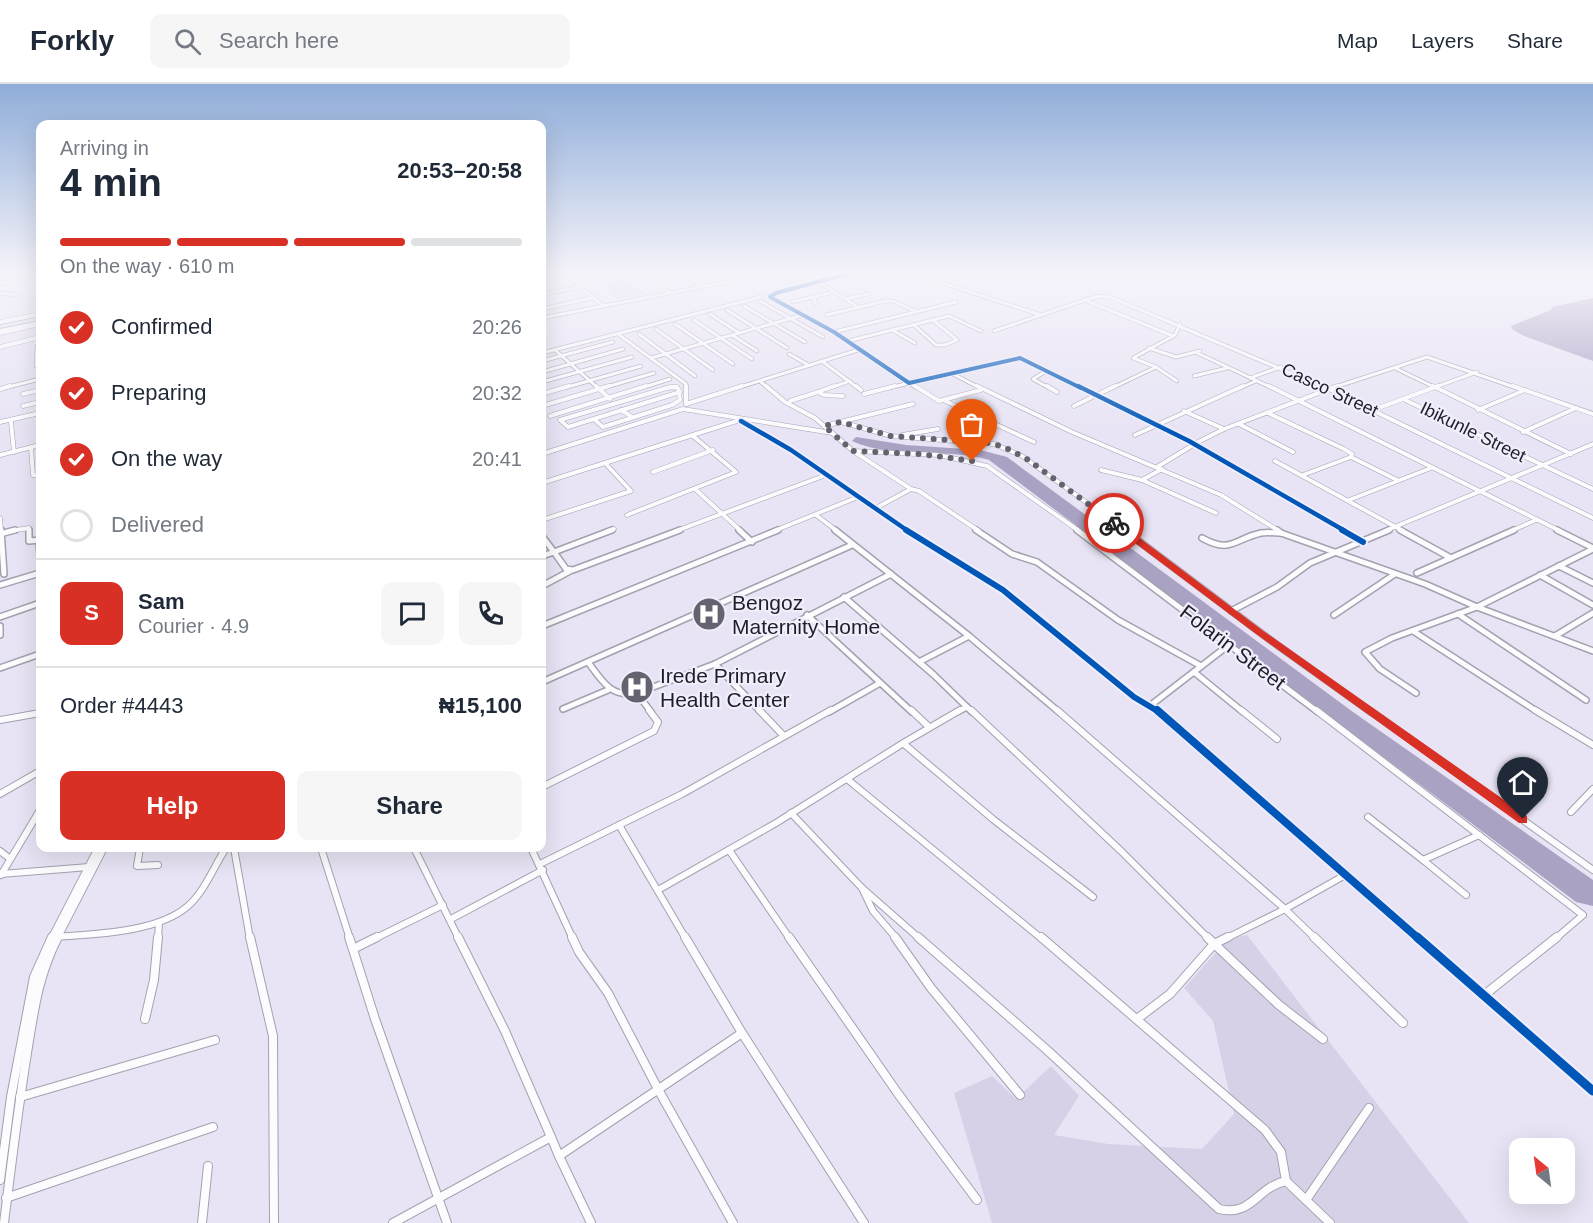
<!DOCTYPE html>
<meta charset="utf-8">
<style>
:root{--surface:#fff;--page:#f6f6f7;--text:#1f2937;--muted:#747a83;--line:#e0e1e3;--accent:#d93025}
body{margin:0;font-family:Helvetica,sans-serif;background:var(--page);color:var(--text);height:100vh;display:flex;flex-direction:column;font-size:22px;white-space:nowrap}
*{box-sizing:border-box;margin:0}
p{font-size:20px;color:var(--muted)}
.icon{flex:none;width:33px;height:33px;fill:none;stroke:currentColor;stroke-width:2;stroke-linecap:round;stroke-linejoin:round}
.map{position:relative;flex:1;overflow:hidden}
.details{position:absolute;left:36px;top:36px;width:510px;height:732px;display:flex;flex-direction:column;background:var(--surface);border-radius:12px;box-shadow:0 6px 24px #0002}
.details>*{flex:none}
.needle{width:39px;rotate:331deg}
.tools{position:absolute;left:1509px;top:1054px;display:grid;gap:12px}
.tools a{display:grid;place-items:center;width:66px;height:66px;border-radius:12px;background:var(--surface);box-shadow:0 6px 24px #0002;font-size:30px}
.pin{position:absolute;display:grid;place-items:center;width:51px;height:51px;color:#fff;margin:-62px -26px;border-radius:50% 50% 50% 0;rotate:-45deg;box-shadow:0 0 6px #0007}
.pin .icon{rotate:45deg}
.courier{position:absolute;display:grid;place-items:center;width:60px;height:60px;margin:-30px;border:4px solid #d93025;border-radius:50%;background:#fff;color:#222;box-shadow:0 2px 8px #0007}
.overview em{font-style:normal;font-weight:700}
.overview div{display:flex;flex-direction:column-reverse}
.overview{display:flex;align-items:center;justify-content:space-between;height:102px;padding:0 24px}
h1{font-size:39px;font-weight:700;line-height:45px}
.bar{display:grid;grid-template-columns:repeat(4,1fr);gap:9px 6px;align-content:center;height:72px;padding:0 24px}
.bar i{height:8px;border-radius:4px;background:var(--line)}
.bar .selected{background:var(--accent)}
.bar p{grid-column:span 4}
.line{display:flex;align-items:center;gap:15px;padding:0 24px;border-top:2px solid var(--line)}
.line div{flex:1}
.round{display:grid;place-items:center;flex:none;width:63px;height:63px;border-radius:12px;background:var(--page)}
ol{padding:0 24px;list-style:none}
li{display:flex;align-items:center;gap:18px;height:66px}
li p{margin-inline-start:auto}
li .icon{padding:6px;border-radius:50%;background:var(--accent);color:#fff;stroke-width:4}
li:last-child{color:var(--muted)}
li i{width:33px;height:33px;border:3px solid var(--line);border-radius:50%}
.button{display:flex;gap:12px;margin-top:auto;padding:12px 24px}
.button a{flex:1;height:69px;border-radius:12px;background:var(--accent);color:#fff;font-size:24px;font-weight:700;line-height:69px;text-align:center}
.button a+a{background:var(--page);color:var(--text)}
header{display:flex;align-items:center;gap:36px;box-sizing:border-box;height:84px;padding:0 30px;background:var(--surface);border-bottom:2px solid var(--line)}
header strong{font-size:28px}
nav{display:flex;gap:33px;margin-inline-start:auto;font-size:21px}
.search{width:420px;height:54px;background:var(--page);display:flex;align-items:center;gap:15px;box-sizing:border-box;padding:0 21px;border-radius:12px;color:var(--muted);font-size:22px}
.map>svg:first-child{display:block}
.green{fill:#d7d1e8}
.water{fill:#aaa2c3}
.lines{fill:none;stroke-linecap:round;stroke-linejoin:round}
.minor-far4-casing{stroke:#a4a1ae;stroke-width:4.5}
.minor-far3-casing{stroke:#a4a1ae;stroke-width:5}
.minor-far2-casing{stroke:#a4a1ae;stroke-width:8}
.minor-far1-casing{stroke:#a4a1ae;stroke-width:8}
.minor-casing{stroke:#a4a1ae;stroke-width:10}
.major-casing{stroke:#a4a1ae;stroke-width:5}
.highway-casing{stroke:#a4a1ae;stroke-width:2}
.minor-far4{stroke:#fcfbfe;stroke-width:3}
.minor-far3{stroke:#fcfbfe;stroke-width:4}
.minor-far2{stroke:#fcfbfe;stroke-width:5}
.minor-far1{stroke:#fcfbfe;stroke-width:6}
.minor{stroke:#fcfbfe;stroke-width:8}
.major{stroke:#fcfbfe;stroke-width:4}
.highway{fill:#fcfbfe;fill-rule:evenodd}
.cycleway-far4-casing{stroke:#f1eefc;stroke-width:6}
.cycleway-far3-casing{stroke:#f1eefc;stroke-width:8}
.cycleway-far2-casing{stroke:#f1eefc;stroke-width:10}
.cycleway-far1-casing{stroke:#f1eefc;stroke-width:11}
.cycleway-casing{stroke:#f1eefc;stroke-width:13}
.cycleway-far4{stroke:#0057b8;stroke-width:4}
.cycleway-far3{stroke:#0057b8;stroke-width:4.5}
.cycleway-far2{stroke:#0057b8;stroke-width:6}
.cycleway-far1{stroke:#0057b8;stroke-width:8}
.cycleway{stroke:#0057b8;stroke-width:9}
.route{fill:#d93025}
.done{stroke:#666370;stroke-width:6;stroke-dasharray:0 10.8}
.labels{text-anchor:middle;dominant-baseline:central;stroke-width:4.5;stroke-linejoin:round;paint-order:stroke}
.far-street-label{font-size:18px;fill:#201d29;stroke:#f1eefc}
.poi-label{font-size:21px;fill:#201d29;stroke:#f1eefc;text-anchor:start}
.street-label{font-size:21px;fill:#201d29;stroke:#f1eefc}
</style>
<header>
<strong>Forkly</strong>
<div class="search"><svg class="icon" aria-label="search" viewBox="0 0 24 24"><circle cx="10" cy="10" r="6"/><path d="M15 15l6 6"/></svg>Search here</div>
<nav><a>Map</a><a>Layers</a><a>Share</a></nav>
</header>
<div class="map">
<svg width="1593" height="1139" viewBox="0 0 1593 1139">
<rect width="100%" height="100%" fill="#e8e4f5"/>
<g class="green">
<path d="M627 195 643 210 617 215 601 200Z"/>
<path d="M1247 851 1469 1139H992L954 1009 992 992 1016 1015 1051 982 1079 1012 1054 1051 1108 1060 1202 1065 1234 1030 1213 937 1184 904 1228 855Z"/>
</g>
<g class="water">
<path d="M1593 214V277L1524 252 1513 246 1511 242 1551 226 1552 223Z"/>
<path d="M856 353 906 361 980 366 1007 373 1353 628 1593 796V822L1576 818 989 376C945 363 894 376 852 357Z"/>
</g>
<g class="lines">
<defs>
<g id="minor-far4">
<path d="M646 189 669 209"/>
<path d="M685 189 701 203"/>
<path d="M724 189 734 196"/>
<path d="M851 189 776 209 770 213 834 248 909 299 1020 274 1081 304"/>
<path d="M912 189 1041 231"/>
<path d="M568 192 603 222"/>
<path d="M542 197 580 189"/>
<path d="M819 198 858 223"/>
<path d="M0 199 40 192"/>
<path d="M0 209 16 211"/>
<path d="M542 210 580 203"/>
<path d="M813 213 817 221"/>
<path d="M846 215 868 210"/>
<path d="M760 217 823 253"/>
<path d="M1087 217 1173 252"/>
<path d="M792 218 834 208"/>
<path d="M744 222 805 258"/>
<path d="M542 225 591 214"/>
<path d="M727 226 787 264"/>
<path d="M710 230 739 249"/>
<path d="M826 231 886 217H893L915 227"/>
<path d="M542 234 747 194 760 189"/>
<path d="M694 236 752 275"/>
<path d="M675 240 733 280"/>
<path d="M914 241 936 261H945L957 256 933 236"/>
<path d="M656 245 713 286"/>
<path d="M892 246 915 259"/>
<path d="M994 247 1085 216 1100 212 1110 213 1326 304"/>
<path d="M834 248 956 218"/>
<path d="M618 250 686 300V304"/>
<path d="M639 250 695 292"/>
<path d="M732 251 757 267"/>
<path d="M848 257 949 232 981 247"/>
<path d="M40 261 37 262 36 282H40"/>
<path d="M1149 264 1176 273 1200 267"/>
<path d="M555 266 598 304"/>
<path d="M1195 268 1272 304"/>
<path d="M542 269 761 213"/>
<path d="M789 270 810 282"/>
<path d="M651 274 803 231"/>
<path d="M542 277 613 258"/>
<path d="M823 278 858 304"/>
<path d="M1395 284 1436 304"/>
<path d="M1046 287 1033 295 1049 304"/>
<path d="M542 288 623 265"/>
<path d="M951 289 980 304"/>
<path d="M1194 292 1227 284"/>
<path d="M1250 294 1281 283"/>
<path d="M1177 297 1156 283 1133 274 1175 251 1180 240"/>
<path d="M542 298 632 273"/>
<path d="M761 298 768 304"/>
<path d="M4 304 40 295"/>
<path d="M564 304 641 282"/>
<path d="M603 304 654 289"/>
<path d="M641 304 670 295"/>
<path d="M667 304H678"/>
<path d="M737 304 858 266"/>
<path d="M830 304 850 297"/>
<path d="M889 304 909 299 917 304"/>
<path d="M1112 304 1156 283"/>
<path d="M1240 304 1256 297"/>
<path d="M1332 304 1427 273 1517 304"/>
<path d="M1433 304 1477 288"/>
</g>
<g id="minor-far3">
<path d="M596 302 610 315"/>
<path d="M686 302V320"/>
<path d="M766 302 785 318 815 334 853 367 911 405 919 407 979 447"/>
<path d="M834 302 818 308 824 311 843 312"/>
<path d="M856 302 861 306"/>
<path d="M915 302 939 317 981 306"/>
<path d="M977 302 1072 348 1221 411 1279 447"/>
<path d="M1047 302 1057 308"/>
<path d="M1078 302 1189 357 1345 447"/>
<path d="M1269 302 1560 447"/>
<path d="M1323 302 1593 434"/>
<path d="M1433 302 1571 370"/>
<path d="M1513 302 1593 330"/>
<path d="M670 303H677L680 308 568 343 560 336Z"/>
<path d="M0 305 10 302"/>
<path d="M23 310 40 306"/>
<path d="M542 310 569 302"/>
<path d="M864 310 895 302"/>
<path d="M1403 315 1593 405"/>
<path d="M943 316 1034 358"/>
<path d="M790 317 818 308"/>
<path d="M686 320 742 302"/>
<path d="M23 322 40 318"/>
<path d="M542 322 609 302"/>
<path d="M1074 322 1115 302"/>
<path d="M621 326 632 333"/>
<path d="M1373 326 1438 302"/>
<path d="M1478 326 1525 306"/>
<path d="M1184 327 1224 345"/>
<path d="M1268 329 1344 365 1352 370 1351 373 1397 396"/>
<path d="M550 332 646 302"/>
<path d="M595 336 603 343 672 321 680 316 679 309"/>
<path d="M741 337 791 366 908 447"/>
<path d="M0 338 40 329"/>
<path d="M11 338 14 368"/>
<path d="M841 338 891 352 994 360 1022 372 1126 447"/>
<path d="M1239 340 1293 368"/>
<path d="M824 342 913 320"/>
<path d="M1523 348 1576 324"/>
<path d="M902 351 938 345"/>
<path d="M1135 351 1243 302"/>
<path d="M1194 360 1224 345 1337 302"/>
<path d="M31 364 33 391 40 392"/>
<path d="M853 367 939 371 987 382 1079 447"/>
<path d="M542 370 683 325 832 349"/>
<path d="M0 371 40 361"/>
<path d="M1275 377 1403 447"/>
<path d="M1157 383 1193 361"/>
<path d="M1101 386 1142 396 1162 385"/>
<path d="M653 388 713 366"/>
<path d="M1303 391 1351 373"/>
<path d="M1142 396 1216 429"/>
<path d="M542 399 743 335"/>
<path d="M695 405 741 447"/>
<path d="M1349 416 1431 384"/>
<path d="M874 425 911 405"/>
<path d="M627 431 736 388 693 352"/>
<path d="M816 431 837 447"/>
<path d="M0 434 1 447"/>
<path d="M542 436 631 407 605 379"/>
<path d="M10 447 29 444V447"/>
<path d="M608 447 614 445"/>
<path d="M676 447 826 391"/>
<path d="M774 447 858 413"/>
<path d="M1385 447 1593 360"/>
<path d="M1511 447 1536 436"/>
</g>
<g id="minor-far2">
<path d="M1 446 4 490"/>
<path d="M29 446V457L40 456"/>
<path d="M612 446 554 468 566 485 573 486 680 446"/>
<path d="M739 446 752 458"/>
<path d="M835 446 969 552 1059 628"/>
<path d="M906 446 1003 506 1134 613 1159 628"/>
<path d="M976 446 1012 470 1037 478 1118 536 1201 582"/>
<path d="M1077 446 1318 628"/>
<path d="M1124 446 1273 558 1371 628"/>
<path d="M1277 446 1281 449"/>
<path d="M1342 446 1363 458"/>
<path d="M1400 446 1451 474"/>
<path d="M1557 446 1593 464"/>
<path d="M0 450 15 446"/>
<path d="M542 452 554 468 542 472"/>
<path d="M1202 454C1231 470 1234 455 1261 449 1267 448 1275 449 1281 449L1425 500 1477 523 1593 567"/>
<path d="M39 457 40 474"/>
<path d="M1559 482 1593 499"/>
<path d="M1417 489 1514 446"/>
<path d="M1540 491 1593 521"/>
<path d="M0 501 40 489"/>
<path d="M542 502 570 487"/>
<path d="M844 513 934 591 972 628"/>
<path d="M1231 527 1277 503 1310 479 1389 446"/>
<path d="M1458 530 1586 616"/>
<path d="M807 531 912 628"/>
<path d="M1334 531 1395 490"/>
<path d="M0 533 40 519"/>
<path d="M0 542V551"/>
<path d="M542 542 778 446"/>
<path d="M1413 547 1538 628"/>
<path d="M1555 552 1593 529"/>
<path d="M588 578C602 597 611 614 637 609L715 580 891 490"/>
<path d="M919 578 969 552"/>
<path d="M715 580 761 628"/>
<path d="M0 584 40 570"/>
<path d="M1194 588 1243 628"/>
<path d="M542 598 852 461"/>
<path d="M637 609 651 628"/>
<path d="M1416 609 1380 585 1365 568 1392 554 1477 523 1593 465"/>
<path d="M1151 621 1230 560"/>
<path d="M563 625 608 606"/>
<path d="M829 628 880 599"/>
<path d="M957 628 967 623"/>
</g>
<g id="minor-far1">
<path d="M759 626 783 651"/>
<path d="M911 626 929 643"/>
<path d="M971 626 1121 767 1209 855"/>
<path d="M1057 626 1285 825 1316 855"/>
<path d="M1157 626 1419 855"/>
<path d="M1241 626 1277 655"/>
<path d="M1316 626 1583 831 1555 855"/>
<path d="M1369 626 1593 786"/>
<path d="M1535 626 1593 661"/>
<path d="M0 636 40 629"/>
<path d="M904 660 994 736 1093 813"/>
<path d="M847 695 1042 855"/>
<path d="M542 703 654 647 658 638 649 626"/>
<path d="M0 710 40 687"/>
<path d="M1571 728 1593 705"/>
<path d="M791 729 862 804 873 827 897 855"/>
<path d="M1368 733 1423 776"/>
<path d="M619 741 686 855"/>
<path d="M140 764 137 782 158 781"/>
<path d="M234 764 250 855"/>
<path d="M321 764 350 855"/>
<path d="M414 764 459 855"/>
<path d="M531 764 573 855"/>
<path d="M729 766 790 855"/>
<path d="M0 767 9 774"/>
<path d="M540 780 682 710 831 626"/>
<path d="M1 790 89 783"/>
<path d="M1 791 40 726"/>
<path d="M862 804 920 855"/>
<path d="M658 806 776 739 905 658 960 626"/>
<path d="M1466 811 1423 776 1479 751"/>
<path d="M451 835 543 786"/>
<path d="M55 853C94 850 157 849 188 822 205 807 214 782 226 764"/>
<path d="M51 855 98 764"/>
<path d="M57 855 104 764"/>
<path d="M158 855 159 838"/>
<path d="M374 855 443 821"/>
<path d="M1225 855 1285 825 1347 790"/>
</g>
<g id="minor">
<path d="M250 853 273 952 274 1139"/>
<path d="M349 853 375 935 447 1139"/>
<path d="M458 853 505 947 551 1053"/>
<path d="M572 853 579 868 608 909 659 1007 733 1139"/>
<path d="M685 853 742 949 864 1139"/>
<path d="M789 853 899 1011 977 1116"/>
<path d="M895 853 931 904 1020 1011"/>
<path d="M918 853 1047 966 1219 1125C1252 1133 1257 1103 1286 1097"/>
<path d="M1041 853 1265 1046 1281 1068 1286 1097 1330 1139"/>
<path d="M1207 853 1279 921 1323 955"/>
<path d="M1314 853 1403 939"/>
<path d="M1417 853 1593 1007"/>
<path d="M353 865 377 853"/>
<path d="M1483 912 1557 853"/>
<path d="M145 935 154 896 158 853"/>
<path d="M1137 935 1170 910 1214 860 1228 853"/>
<path d="M20 1013 215 956"/>
<path d="M559 1072 591 1139"/>
<path d="M0 1096 11 1013 34 893 52 853"/>
<path d="M6 1114 213 1043"/>
<path d="M1306 1116 1369 1024"/>
<path d="M4 1139C11 1082 18 1025 27 969 34 926 38 892 58 853"/>
<path d="M202 1139 208 1082"/>
<path d="M393 1139 551 1053 559 1072 742 949"/>
</g>
<g id="major">
<path d="M0 238 40 230"/>
<path d="M0 249 40 240"/>
<path d="M0 263 40 253"/>
</g>
<g id="highway">
<path d="M40 230V232L0 240V238Z"/>
<path d="M40 237V239L0 249V245Z"/>
</g>
</defs>
<use href="#minor-far4" class="minor-far4-casing"/>
<use href="#minor-far3" class="minor-far3-casing"/>
<use href="#minor-far2" class="minor-far2-casing"/>
<use href="#minor-far1" class="minor-far1-casing"/>
<use href="#minor" class="minor-casing"/>
<use href="#major" class="major-casing"/>
<use href="#highway" class="highway-casing"/>
<use href="#minor-far4" class="minor-far4"/>
<use href="#minor-far3" class="minor-far3"/>
<use href="#minor-far2" class="minor-far2"/>
<use href="#minor-far1" class="minor-far1"/>
<use href="#minor" class="minor"/>
<use href="#major" class="major"/>
<use href="#highway" class="highway"/>
<defs>
<path id="cycleway-far4" d="M851 189 776 209 770 213 834 248 909 299 1020 274 1081 304"/>
<g id="cycleway-far3">
<path d="M1078 302 1189 357 1345 447"/>
<path d="M741 337 791 366 908 447"/>
</g>
<g id="cycleway-far2">
<path d="M906 446 1003 506 1134 613 1159 628"/>
<path d="M1342 446 1363 458"/>
</g>
<path id="cycleway-far1" d="M1157 626 1419 855"/>
<path id="cycleway" d="M1417 853 1593 1007"/>
</defs>
<use href="#cycleway-far4" class="cycleway-far4-casing"/>
<use href="#cycleway-far3" class="cycleway-far3-casing"/>
<use href="#cycleway-far2" class="cycleway-far2-casing"/>
<use href="#cycleway-far1" class="cycleway-far1-casing"/>
<use href="#cycleway" class="cycleway-casing"/>
<use href="#cycleway-far4" class="cycleway-far4"/>
<use href="#cycleway-far3" class="cycleway-far3"/>
<use href="#cycleway-far2" class="cycleway-far2"/>
<use href="#cycleway-far1" class="cycleway-far1"/>
<use href="#cycleway" class="cycleway"/>
</g>
<linearGradient id="sky" x2="0" y2="1"><stop stop-color="#8fadd9"/><stop offset="0.54" stop-color="#f5f3fa"/><stop offset="1" stop-color="#f5f3fa" stop-opacity="0"/></linearGradient>
<rect width="1593" height="349" fill="url(#sky)"/>
<path class="route" d="M1111 437H1117L1262 546 1527 732V739H1519L1256 550 1111 441Z"/>
<g class="lines">
<path class="done" d="M972 377 921 370 853 367 824 342 841 338 891 352 990 359 1004 363 1027 375 1114 439"/>
</g>
<defs>
<symbol id="hospital-disc" viewBox="-11 -11 22 22"><circle r="9.5" fill="#666370" stroke="#f1eefc"/><path d="M-5-5h3v3.5h4V-5h3V5h-3V1.5h-4V5h-3Z" fill="#fff"/></symbol>
</defs>
<g fill-rule="evenodd">
<use href="#hospital-disc" x="690" y="511" width="38" height="38"/>
<use href="#hospital-disc" x="618" y="584" width="38" height="38"/>
</g>
<g class="labels">
<g class="far-street-label">
<text transform="translate(1330 306) rotate(25)">Casco Street</text>
<text transform="translate(1473 348) rotate(26)">Ibikunle Street</text>
</g>
<g class="poi-label">
<text x="732" y="518">Bengoz<tspan x="732" dy="24">Maternity Home</tspan></text>
<text x="660" y="591">Irede Primary<tspan x="660" dy="24">Health Center</tspan></text>
</g>
<g class="street-label">
<text transform="translate(1233 563) rotate(37)">Folarin Street</text>
</g>
</g>
</svg>
<div class="tools">
<a><svg class="needle" viewBox="-14 -14 28 28"><path d="M0-13l5 13h-10z" fill="#e53935"/><path d="M0 13l5-13h-10z" fill="#747a83"/></svg></a>
</div>
<div class="pin" style="left:972px;top:377px;background:#ea580c"><svg class="icon" aria-label="bag" viewBox="0 0 24 24"><path d="M5 8h14l-1 12H6zM9 8a3 3 0 0 1 6 0"/></svg></div>
<div class="pin" style="left:1523px;top:735px;background:#1f2937"><svg class="icon" aria-label="home" viewBox="0 0 24 24"><path d="M3 11l9-7 9 7M6 9v11h12V9"/></svg></div>
<div class="courier" style="left:1114px;top:439px"><svg class="icon" aria-label="bike" viewBox="0 0 24 24"><circle cx="6" cy="16" r="4"/><circle cx="18" cy="16" r="4"/><path d="M6 16l4-8h5l3 8M10 8l3 8H6M13 5h3"/></svg></div>
<section class="details">
<div class="overview"><div><h1>4 min</h1><p>Arriving in</p></div><em>20:53–20:58</em></div>
<div class="bar"><i class="selected"></i><i class="selected"></i><i class="selected"></i><i></i><p>On the way · 610 m</p></div>
<ol>
<li><svg class="icon" aria-label="check" viewBox="0 0 24 24"><path d="M5 12l5 5 9-10"/></svg>Confirmed<p>20:26</p></li>
<li><svg class="icon" aria-label="check" viewBox="0 0 24 24"><path d="M5 12l5 5 9-10"/></svg>Preparing<p>20:32</p></li>
<li><svg class="icon" aria-label="check" viewBox="0 0 24 24"><path d="M5 12l5 5 9-10"/></svg>On the way<p>20:41</p></li>
<li><i></i>Delivered</li>
</ol>
<div class="line" style="height:108px"><b class="round" style="background:var(--accent);color:#fff">S</b><div><b>Sam</b><p>Courier · 4.9</p></div><a class="round"><svg class="icon" aria-label="chat" viewBox="0 0 24 24"><path d="M4 5h16v11H9l-5 4z"/></svg></a><a class="round"><svg class="icon" aria-label="phone" viewBox="0 0 24 24"><path d="M5 4h4l2 5-3 2q2 4 5 5l2-3 5 2v4C11 20 4 13 5 4z"/></svg></a></div>
<div class="line" style="height:78px"><div>Order #4443</div><b>₦15,100</b></div>
<div class="button"><a>Help</a><a>Share</a></div>
</section>
</div>
